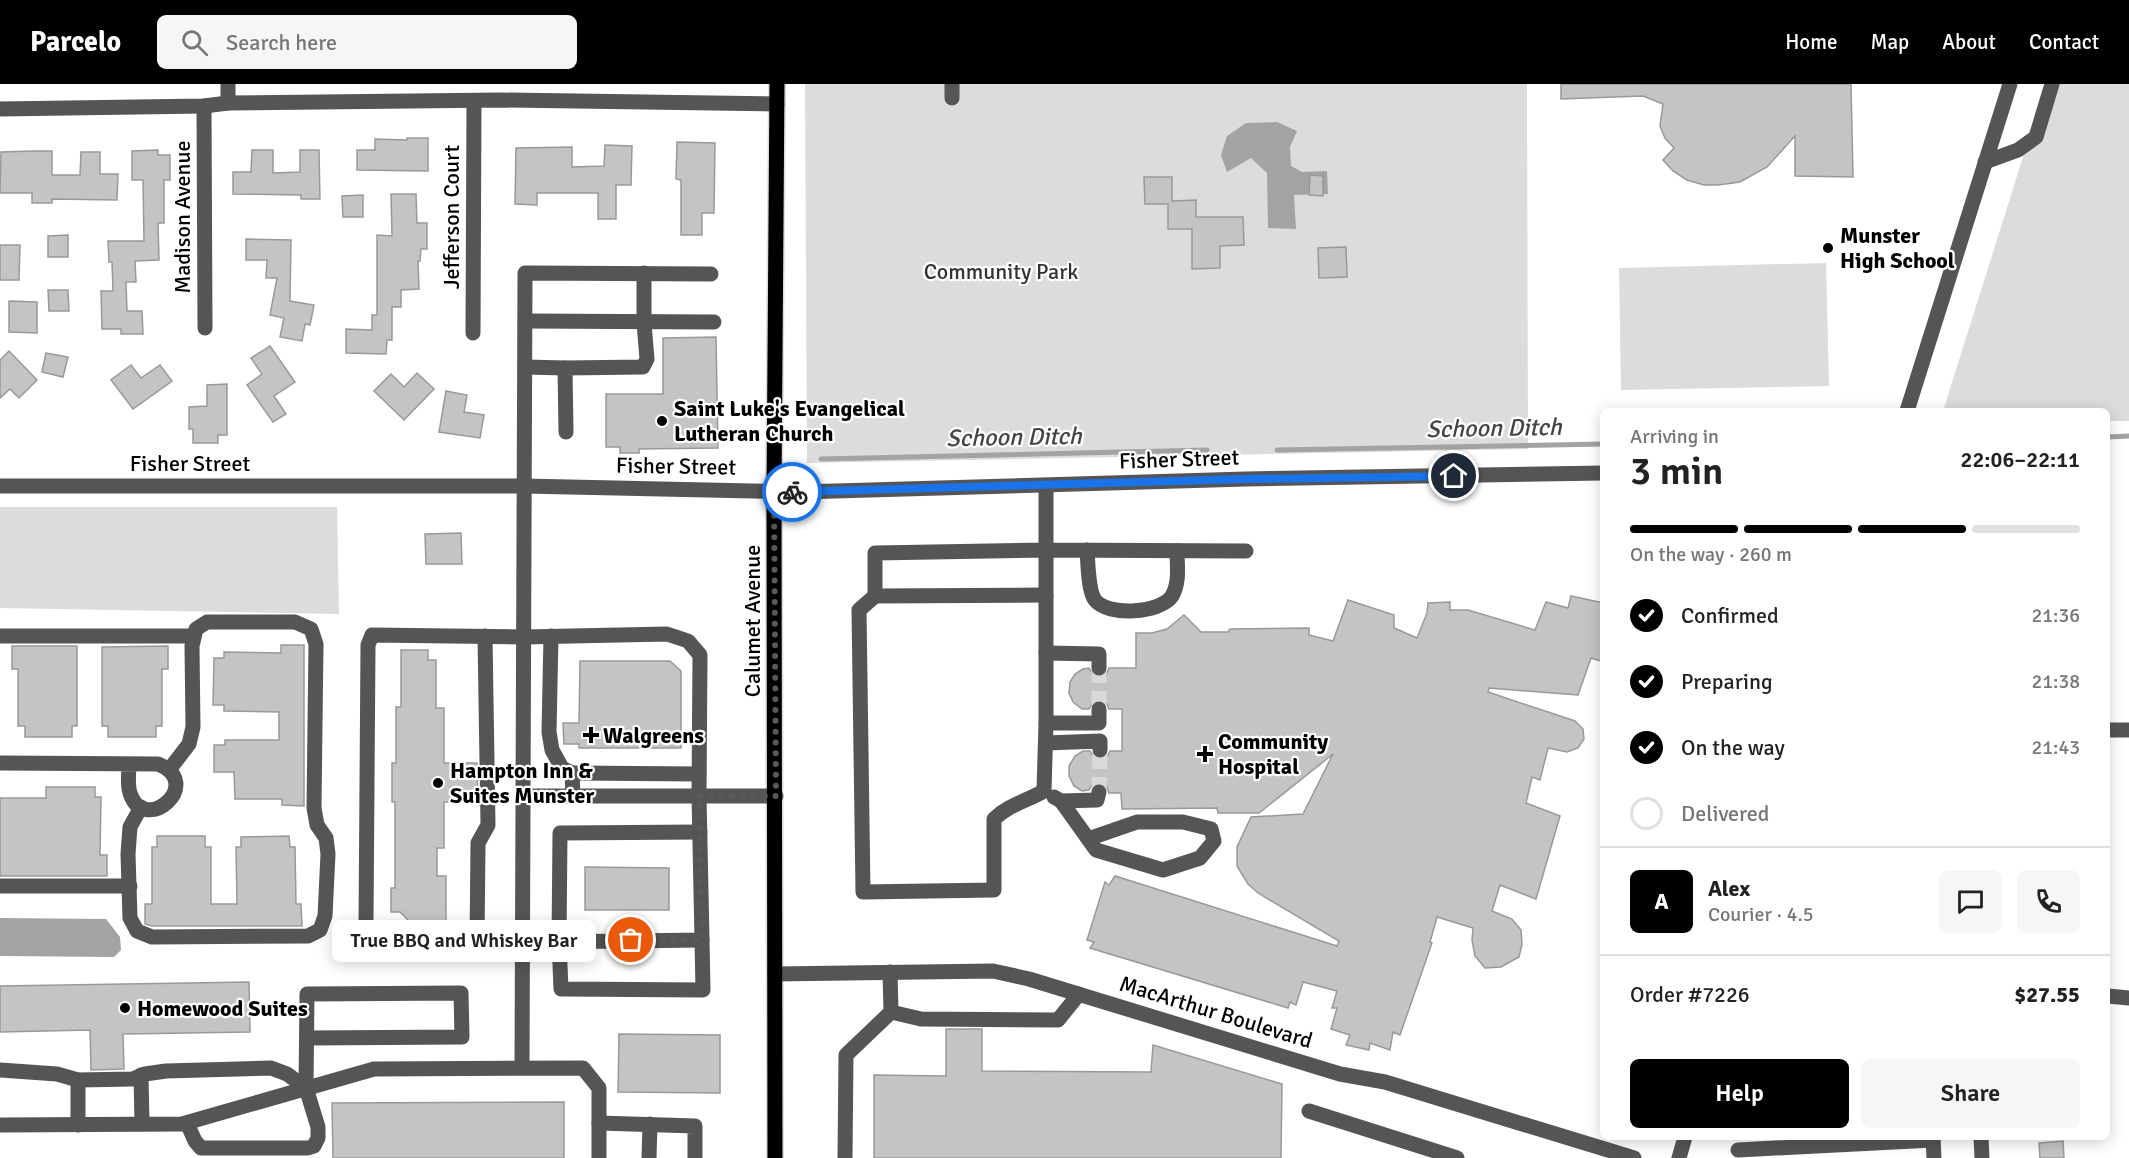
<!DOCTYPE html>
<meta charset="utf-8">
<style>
:root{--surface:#fff;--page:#f6f6f6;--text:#222;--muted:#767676;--line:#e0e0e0;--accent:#000}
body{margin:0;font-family:Signika,sans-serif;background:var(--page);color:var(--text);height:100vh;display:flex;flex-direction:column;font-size:22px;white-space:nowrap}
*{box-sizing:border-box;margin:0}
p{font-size:20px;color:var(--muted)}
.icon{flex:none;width:33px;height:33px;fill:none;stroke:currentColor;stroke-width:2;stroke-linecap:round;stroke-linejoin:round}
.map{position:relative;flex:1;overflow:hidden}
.sheet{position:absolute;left:1600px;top:324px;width:510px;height:732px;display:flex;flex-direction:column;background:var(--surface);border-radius:9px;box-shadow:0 3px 15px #0003}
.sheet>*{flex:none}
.pin{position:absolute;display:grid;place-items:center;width:51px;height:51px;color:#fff;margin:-26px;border:3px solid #fff;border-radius:50%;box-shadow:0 2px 6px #0007}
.courier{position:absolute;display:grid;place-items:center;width:60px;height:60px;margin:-30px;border:4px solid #1a73e8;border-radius:50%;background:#fff;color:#222;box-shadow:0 2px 8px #0007}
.bubble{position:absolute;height:42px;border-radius:9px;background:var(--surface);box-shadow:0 3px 15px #0003;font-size:20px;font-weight:600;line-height:42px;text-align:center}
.overview em{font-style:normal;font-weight:600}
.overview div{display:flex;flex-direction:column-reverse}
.overview{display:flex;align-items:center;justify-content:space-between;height:102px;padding:0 30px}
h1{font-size:39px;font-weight:600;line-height:45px}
.bar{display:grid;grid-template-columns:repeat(4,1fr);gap:9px 6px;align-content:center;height:72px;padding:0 30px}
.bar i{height:8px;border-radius:4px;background:var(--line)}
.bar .active{background:var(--accent)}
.bar p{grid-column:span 4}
.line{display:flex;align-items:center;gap:15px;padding:0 30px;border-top:2px solid var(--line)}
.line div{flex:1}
.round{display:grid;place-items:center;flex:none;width:63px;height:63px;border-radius:9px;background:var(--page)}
ol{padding:0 30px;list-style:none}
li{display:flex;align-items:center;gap:18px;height:66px}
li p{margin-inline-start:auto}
li .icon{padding:6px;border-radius:50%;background:var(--accent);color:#fff;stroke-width:4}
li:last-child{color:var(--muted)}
li i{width:33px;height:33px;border:3px solid var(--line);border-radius:50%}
.primary-button{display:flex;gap:12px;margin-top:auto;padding:12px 30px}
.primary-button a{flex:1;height:69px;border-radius:9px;background:var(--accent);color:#fff;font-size:24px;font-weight:600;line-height:69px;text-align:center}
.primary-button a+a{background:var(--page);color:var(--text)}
header{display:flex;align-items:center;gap:36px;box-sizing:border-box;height:84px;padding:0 30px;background:var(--accent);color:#fff}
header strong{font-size:28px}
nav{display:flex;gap:33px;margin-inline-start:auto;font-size:21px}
.search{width:420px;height:54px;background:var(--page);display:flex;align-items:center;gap:15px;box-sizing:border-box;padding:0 21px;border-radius:9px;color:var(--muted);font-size:22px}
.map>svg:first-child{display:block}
.green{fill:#dcdcdc}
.water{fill:#a3a3a3}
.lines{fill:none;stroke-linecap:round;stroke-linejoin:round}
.stream{stroke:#a3a3a3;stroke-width:5}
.building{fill:#c4c4c4;stroke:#999;stroke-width:1.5}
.minor-tunnel{stroke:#d9d9d9;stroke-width:15;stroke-dasharray:15 8;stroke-linecap:butt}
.major-casing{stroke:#dbdbdb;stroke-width:18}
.minor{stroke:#555;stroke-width:15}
.major{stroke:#000;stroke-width:15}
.done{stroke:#595959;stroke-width:6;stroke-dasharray:0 10.8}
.route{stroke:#1a73e8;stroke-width:8}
.poi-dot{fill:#000;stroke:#fff;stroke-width:2}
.labels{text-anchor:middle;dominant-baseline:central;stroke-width:4.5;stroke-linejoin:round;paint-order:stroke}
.street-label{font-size:22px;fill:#000;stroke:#fff}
.poi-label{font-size:22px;font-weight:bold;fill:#000;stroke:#fff;text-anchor:start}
.park-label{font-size:22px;fill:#333;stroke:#fff}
.water-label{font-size:24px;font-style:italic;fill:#444;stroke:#fff}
</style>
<header>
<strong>Parcelo</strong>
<div class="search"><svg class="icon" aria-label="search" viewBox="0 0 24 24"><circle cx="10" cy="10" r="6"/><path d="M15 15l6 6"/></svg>Search here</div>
<nav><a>Home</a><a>Map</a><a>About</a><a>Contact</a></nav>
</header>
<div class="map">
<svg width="2129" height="1074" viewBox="0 0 2129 1074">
<rect width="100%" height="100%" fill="#fff"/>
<g class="green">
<path d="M805 0H1527L1528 365 807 379Z"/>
<path d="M2046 0H2129V337H2108V327H1943Z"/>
<path d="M1826 179 1829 302 1621 306 1619 184Z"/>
<path d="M0 423H337L339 530 0 524Z"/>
</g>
<g class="water">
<path d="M1277 38 1297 47 1290 63 1291 82 1302 88 1327 87 1328 110 1294 111 1296 145 1268 144 1267 89 1251 74 1227 88 1221 71 1227 52 1246 39Z"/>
<path d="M0 834 106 835 120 853 121 866 114 873 0 872Z"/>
</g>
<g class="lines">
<g class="stream">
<path d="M2108 353 2129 352"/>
<path d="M1277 366 1604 360"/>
<path d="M821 375 1207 366"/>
</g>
</g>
<g class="building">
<path d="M1561 0H1851L1853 93 1795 92V52L1767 83 1740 98 1718 101H1704L1687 96 1673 87 1663 76 1674 64 1665 54 1660 42 1663 20 1643 12 1561 15Z"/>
<path d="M407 54H428V87L357 86V66H375V55L407 56Z"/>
<path d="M677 58 715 59 714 129H702V151H681V96L676 95Z"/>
<path d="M605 61 632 62 631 101H616V135H598V109H537V121L515 120 516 64 572 63V83L604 82Z"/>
<path d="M158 66V71H170V96H164V139H158L159 176 135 177 136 198H126L127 227H142L143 250H121V245H102L101 207H113L112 178H109L108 157H144L143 96H132V67Z"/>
<path d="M252 66H273V89L300 88V66H319L320 115H301V111L233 110V88H251Z"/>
<path d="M32 67H52V91H80L81 68H100V90H118L117 116 52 115V119H32V109H0L1 68Z"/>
<path d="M1310 91 1323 92V112L1309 111Z"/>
<path d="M1144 93H1172V117L1196 116V133H1243L1244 161 1220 162V184L1192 185V145H1168V120H1145Z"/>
<path d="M391 110H416L417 139H427V165H421L420 177H418L419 205 401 206V223H392V256H387L386 270 346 269V245L372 246V231H377V151L392 152Z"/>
<path d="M363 111V133H343L342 112Z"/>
<path d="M68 151V173H48V152Z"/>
<path d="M246 155 291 156 290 217 314 221 310 241 305 240 302 257 280 253 284 234 270 231 277 194H266L267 176H246Z"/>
<path d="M0 161H20L19 196H0Z"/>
<path d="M1346 163 1347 193 1319 194 1318 164Z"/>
<path d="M48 206H68L69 227H49Z"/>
<path d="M9 217 37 218V249L9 248Z"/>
<path d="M716 253 718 364 639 365V369H620V363H606V310H663V254Z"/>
<path d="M270 262 295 298 274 312 286 330 273 338 247 301 262 290 251 274Z"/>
<path d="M9 267 37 296 19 314 10 305 0 314V276Z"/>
<path d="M46 269 68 273 63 293 42 288Z"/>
<path d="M131 281 141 294 160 281 172 297 133 325 111 296Z"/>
<path d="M417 289 434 305 404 336 374 307 391 290 404 303Z"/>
<path d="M227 300V351H218V359H193V345H189V323L207 322V301Z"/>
<path d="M446 307 467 311 464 328 484 331 480 354 439 348Z"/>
<path d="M461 449 462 480H426L425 450Z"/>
<path d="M1571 512 1604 519V578L1591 574 1578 611 1489 604 1488 608 1575 637 1583 645 1584 655 1578 664 1567 668 1548 664 1540 696 1532 693 1526 719 1560 732 1536 815 1500 801 1492 827 1512 835 1521 846 1522 860 1519 873 1501 883 1485 884 1475 872 1472 856 1473 844 1437 833 1430 858 1432 859 1400 951 1393 948 1390 966 1370 959 1369 966 1346 961 1350 951 1331 945 1337 924H1332L1337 907 1303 898 1296 921 1290 918 1288 924 1090 864 1094 858 1087 856 1105 798 1109 801 1115 792 1337 862 1339 857 1258 809 1248 800 1237 782V763L1251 733 1303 730 1333 670 1259 729H1218L1217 724 1122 725 1121 709H1109L1106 701 1101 698 1092 701 1089 706 1082 707 1074 702 1069 692V682L1075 672 1083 667H1090L1095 674 1101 676 1108 671 1110 667H1122V625H1109L1107 620 1100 615 1094 617 1089 625H1082L1073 618 1069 609 1070 598 1075 590 1083 585 1089 584 1094 592 1100 594 1107 589 1109 584H1136V549H1152L1167 545 1184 531 1201 548H1228L1230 545 1309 544V551L1333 557 1348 516 1394 531V544L1417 554 1427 529 1428 519 1450 518V526H1468L1535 546 1546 518 1568 524Z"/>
<path d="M281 561H304V722L282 721V715H235L234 688H214V661H225V656H279V628L224 627V621H213L214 574H224V568L281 569Z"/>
<path d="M12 562H77V642H72V653H25V642H18V585H12Z"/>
<path d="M168 562V585H162V642H156V653H108V642H102V563Z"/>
<path d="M401 566H428V576H436V624H444V679H477L478 718H444V764H437V792H446V849L413 850V841L400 828H391V804H395V718H392V679H396V623H401Z"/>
<path d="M580 577H670L681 587V664H579V660H564L563 639H579Z"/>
<path d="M46 703H95V713H101L100 771H107V792H0V714H46Z"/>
<path d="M157 752H205V763H211V820H237L236 763H241V753L289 752 290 763H295L296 820H301L302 842H152L145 840V820H152V763H157Z"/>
<path d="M585 783 669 784V826H585Z"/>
<path d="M249 898 250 948 123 950 124 985 91 986 90 946 0 948V902Z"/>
<path d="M946 945H982V987L1151 988 1153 961 1282 1000 1281 1074H874V991L946 992Z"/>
<path d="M619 950 720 951V1009L618 1008Z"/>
<path d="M564 1018V1074H333L332 1019Z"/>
<path d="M2063 1057 2064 1074H2040L2039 1059Z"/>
</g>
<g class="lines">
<g class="minor-tunnel">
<path d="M1099 584V625"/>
<path d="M1099 708 1100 666"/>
</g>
<defs>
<path id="major" d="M775 1074 774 407 777 0"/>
</defs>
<use href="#major" class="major-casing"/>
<g class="minor">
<path d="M952 0V14"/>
<path d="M228 19V0"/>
<path d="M204 22 205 244"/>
<path d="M0 25 204 22 228 19 500 16 777 20"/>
<path d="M1985 78 2018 66 2036 53 2052 0"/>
<path d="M525 237 714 238"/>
<path d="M473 249 474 17"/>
<path d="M525 283 565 284"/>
<path d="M1907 327 2010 0"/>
<path d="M566 348 565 284 643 283 647 275 644 239V189"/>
<path d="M0 402H524L800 408 1246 395 1604 389"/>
<path d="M1046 402V639L1044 707C1027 717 1008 721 994 735V806L863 808 859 526 875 512V469L1046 466 1246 467"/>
<path d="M1087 466C1088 478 1088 507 1095 516 1108 533 1161 529 1172 512 1180 498 1177 482 1177 467"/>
<path d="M875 512 1046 511"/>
<path d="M667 550 688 557 700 571 699 712 702 856 380 860 372 855 366 839 368 561 372 551 524 553Z"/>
<path d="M0 552H194"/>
<path d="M551 552 549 648 552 666 562 684 572 689 573 712"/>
<path d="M1046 569 1099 570V584"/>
<path d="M1046 639H1099V625"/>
<path d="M2108 646H2129"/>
<path d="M1046 659 1100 657V666"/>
<path d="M0 679 158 680C206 699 144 753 130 709 127 700 129 689 129 680"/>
<path d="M572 689 699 690"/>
<path d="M523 712H776"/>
<path d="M1054 713 1061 717 1097 716 1099 708"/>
<path d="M1061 717 1096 766 1163 786 1200 774 1214 757 1211 745 1183 738H1137L1088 755"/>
<path d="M141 723 130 743 128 770 130 834 137 847 152 853 308 852 320 846 325 832 328 770 326 754 317 741 314 724 316 560 311 545 295 538H207L196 545 192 562 193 643 189 660 169 686"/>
<path d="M700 748 560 749 559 857 561 905 703 906 702 856"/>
<path d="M0 802H130"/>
<path d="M477 858 478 759 488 741 485 552"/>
<path d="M775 890 993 887 1029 895 1340 990 1385 998 1634 1074"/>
<path d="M2108 912 2129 914"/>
<path d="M891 928 921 935 1058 936 1079 910"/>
<path d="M522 983 525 189 711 190"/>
<path d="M0 986 57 990 78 996 133 995 145 990 166 987 271 984 287 990 306 1004"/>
<path d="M141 991 142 1040"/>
<path d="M1309 1027 1457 1074"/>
<path d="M187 1039 195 1057 201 1064H308L314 1062 318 1054V1043L306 1004 307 910 461 909 462 953 307 954"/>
<path d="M599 1039 695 1042V1074"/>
<path d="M0 1041 182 1040 374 985 583 984 599 1004V1074"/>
<path d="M78 1041V996"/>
<path d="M1933 1053 1934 1074"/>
<path d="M1981 1053 1982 1074"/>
<path d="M1738 1066 1933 1056"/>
<path d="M649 1074 650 1040"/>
<path d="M845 1074 846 971 891 928 890 888"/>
<path d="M1679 1074 1685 1053"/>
</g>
<use href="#major" class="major"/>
</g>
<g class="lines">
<path class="done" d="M631 856H702L699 712H776L774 407 792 408"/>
<path class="route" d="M792 408 1246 395 1454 392"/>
</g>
<g class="poi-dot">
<circle cx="1828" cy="164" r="6"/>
<circle cx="662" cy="337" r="6"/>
<path d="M588 642h6v6h6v6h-6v6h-6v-6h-6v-6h6z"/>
<path d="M1202 661h6v6h6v6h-6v6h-6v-6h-6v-6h6z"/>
<circle cx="438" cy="699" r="6"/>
<circle cx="125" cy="924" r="6"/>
</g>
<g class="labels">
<g class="street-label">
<text transform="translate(182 133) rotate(-90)">Madison Avenue</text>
<text transform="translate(451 133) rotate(-90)">Jefferson Court</text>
<text transform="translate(1179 375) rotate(-2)">Fisher Street</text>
<text x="190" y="379">Fisher Street</text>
<text transform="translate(676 382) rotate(1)">Fisher Street</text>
<text transform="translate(752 537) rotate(-90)">Calumet Avenue</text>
<text transform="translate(1216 928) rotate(17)">MacArthur Boulevard</text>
</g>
<g class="poi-label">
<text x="1840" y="151">Munster<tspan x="1840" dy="25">High School</tspan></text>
<text x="674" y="324">Saint Luke's Evangelical<tspan x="674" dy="25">Lutheran Church</tspan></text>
<text x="603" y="651">Walgreens</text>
<text x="1218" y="657">Community<tspan x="1218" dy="25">Hospital</tspan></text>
<text x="450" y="686">Hampton Inn &amp;<tspan x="450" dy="25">Suites Munster</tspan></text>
<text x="137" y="924">Homewood Suites</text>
</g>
<g class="park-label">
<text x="1001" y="187">Community Park</text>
</g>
<g class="water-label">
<text transform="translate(1494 344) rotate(-1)">Schoon Ditch</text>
<text transform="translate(1014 353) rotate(-1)">Schoon Ditch</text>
</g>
</g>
</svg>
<div class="pin" style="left:631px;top:856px;background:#ea580c"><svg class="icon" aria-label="bag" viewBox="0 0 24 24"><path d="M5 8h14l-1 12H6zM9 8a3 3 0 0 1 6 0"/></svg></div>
<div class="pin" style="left:1454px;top:392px;background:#1f2937"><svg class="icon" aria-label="home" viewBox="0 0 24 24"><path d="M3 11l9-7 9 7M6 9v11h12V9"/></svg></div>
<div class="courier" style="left:792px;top:408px"><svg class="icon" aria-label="bike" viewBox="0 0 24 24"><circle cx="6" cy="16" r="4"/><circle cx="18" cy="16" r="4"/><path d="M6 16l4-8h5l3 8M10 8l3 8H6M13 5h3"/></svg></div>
<div class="bubble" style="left:332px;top:836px;width:264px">True BBQ and Whiskey Bar</div>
<section class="sheet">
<div class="overview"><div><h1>3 min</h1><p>Arriving in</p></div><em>22:06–22:11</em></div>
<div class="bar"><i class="active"></i><i class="active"></i><i class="active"></i><i></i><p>On the way · 260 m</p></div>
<ol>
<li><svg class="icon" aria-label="check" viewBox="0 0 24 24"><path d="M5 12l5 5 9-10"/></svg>Confirmed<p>21:36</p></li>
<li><svg class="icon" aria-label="check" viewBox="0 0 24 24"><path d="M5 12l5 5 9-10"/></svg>Preparing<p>21:38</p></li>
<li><svg class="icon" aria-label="check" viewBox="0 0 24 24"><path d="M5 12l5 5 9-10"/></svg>On the way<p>21:43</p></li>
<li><i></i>Delivered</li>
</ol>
<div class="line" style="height:108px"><b class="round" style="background:var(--accent);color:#fff">A</b><div><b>Alex</b><p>Courier · 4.5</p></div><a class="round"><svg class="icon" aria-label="chat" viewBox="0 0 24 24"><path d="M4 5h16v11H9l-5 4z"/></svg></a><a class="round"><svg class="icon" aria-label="phone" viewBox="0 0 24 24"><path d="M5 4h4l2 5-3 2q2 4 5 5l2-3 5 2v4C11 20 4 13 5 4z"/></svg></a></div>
<div class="line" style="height:78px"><div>Order #7226</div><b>$27.55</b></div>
<div class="primary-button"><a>Help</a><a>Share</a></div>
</section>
</div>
